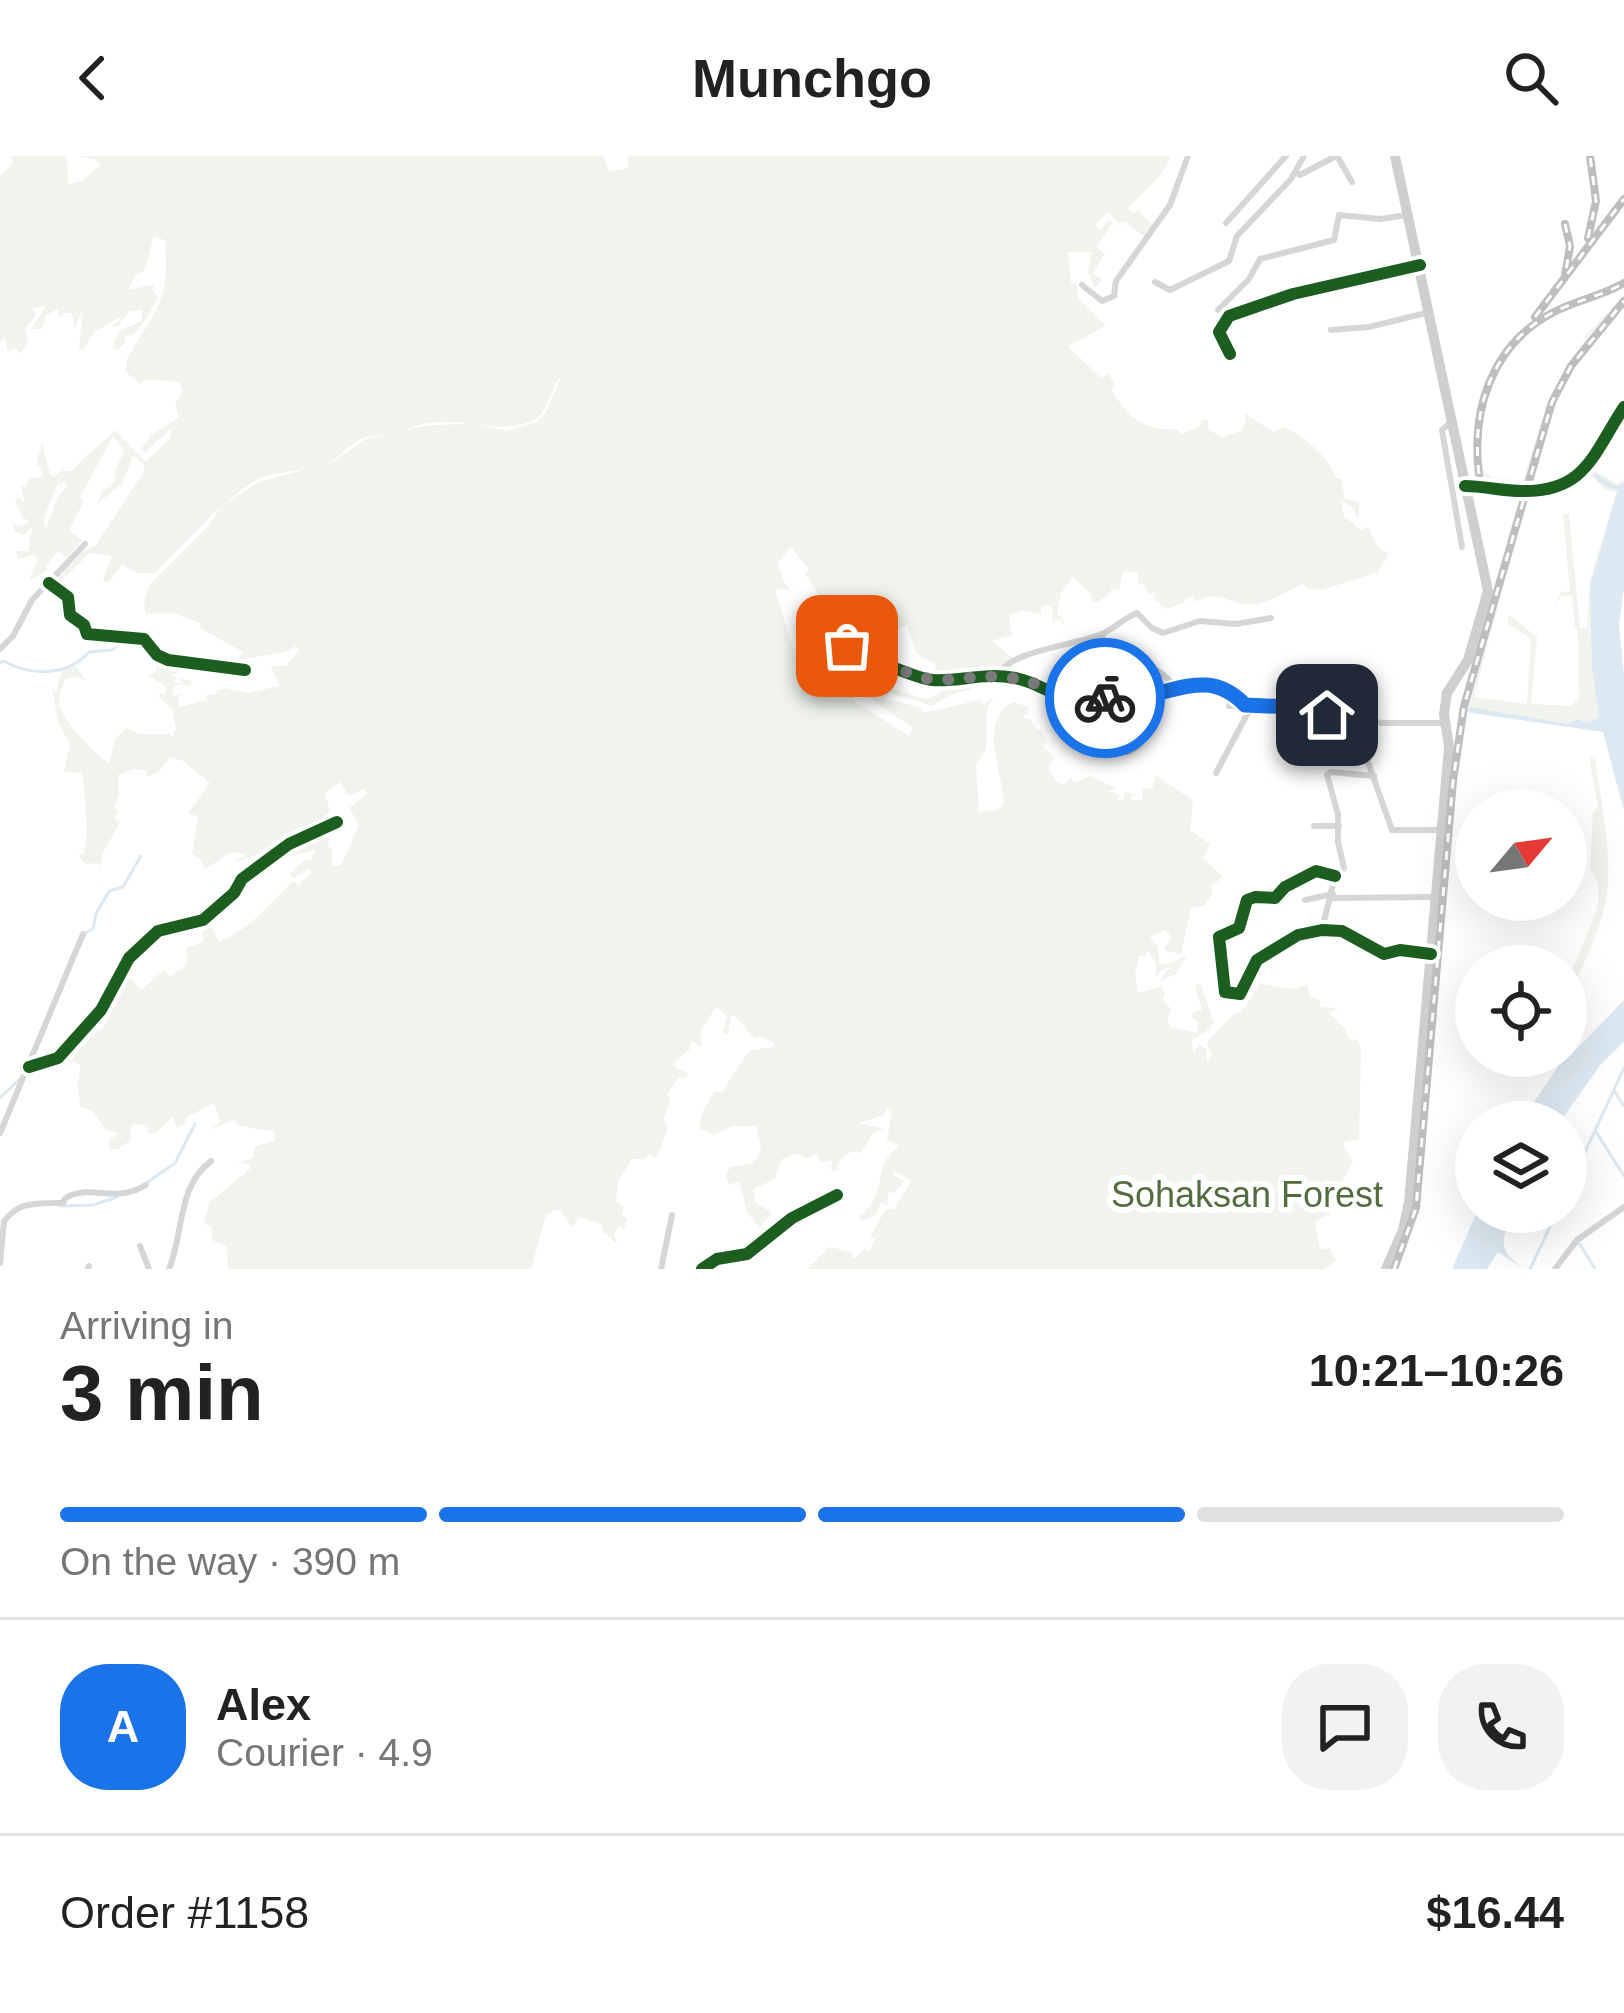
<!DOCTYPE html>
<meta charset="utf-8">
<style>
:root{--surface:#fff;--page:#f2f2f2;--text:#222;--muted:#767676;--line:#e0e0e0;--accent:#1a73e8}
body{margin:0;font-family:Arial,sans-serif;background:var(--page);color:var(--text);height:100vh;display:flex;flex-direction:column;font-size:45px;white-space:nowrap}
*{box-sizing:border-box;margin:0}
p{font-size:39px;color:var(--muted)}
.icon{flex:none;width:66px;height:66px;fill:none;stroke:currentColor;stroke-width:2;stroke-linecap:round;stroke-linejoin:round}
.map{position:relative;height:1113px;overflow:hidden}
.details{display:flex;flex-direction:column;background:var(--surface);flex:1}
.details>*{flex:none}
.needle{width:78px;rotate:61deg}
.tools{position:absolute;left:1455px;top:633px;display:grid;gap:24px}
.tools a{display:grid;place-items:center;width:132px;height:132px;border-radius:50%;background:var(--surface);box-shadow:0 12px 48px #0002;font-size:60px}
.pin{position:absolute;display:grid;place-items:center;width:102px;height:102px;color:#fff;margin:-51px;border-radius:24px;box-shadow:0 6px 18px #0006}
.courier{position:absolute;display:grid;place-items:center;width:120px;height:120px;margin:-60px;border:9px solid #1a73e8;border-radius:50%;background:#fff;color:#222;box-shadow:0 3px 15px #0007}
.headline em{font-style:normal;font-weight:700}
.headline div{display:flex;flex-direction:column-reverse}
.headline{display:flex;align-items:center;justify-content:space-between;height:204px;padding:0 60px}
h1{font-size:78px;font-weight:700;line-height:90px}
.bar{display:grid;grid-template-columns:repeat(4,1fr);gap:18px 12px;align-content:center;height:144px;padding:0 60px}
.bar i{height:15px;border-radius:9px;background:var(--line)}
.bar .on{background:var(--accent)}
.bar p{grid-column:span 4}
.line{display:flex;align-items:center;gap:30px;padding:0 60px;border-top:3px solid var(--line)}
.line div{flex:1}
.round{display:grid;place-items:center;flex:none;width:126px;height:126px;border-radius:48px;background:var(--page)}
header{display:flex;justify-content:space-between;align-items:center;height:156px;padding:0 60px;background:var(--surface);font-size:54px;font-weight:700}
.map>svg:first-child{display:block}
.green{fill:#f0f4ed}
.water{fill:#dde9f2}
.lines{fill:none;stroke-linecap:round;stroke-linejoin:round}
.stream{stroke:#dde9f2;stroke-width:3}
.minor{stroke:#d6d6d6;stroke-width:6}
.secondary{stroke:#cfcfcf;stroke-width:10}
.rail-casing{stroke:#bebebe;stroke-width:8}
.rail{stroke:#fff;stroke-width:3;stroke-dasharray:9;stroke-linecap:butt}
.cycleway-casing{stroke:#fff;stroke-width:20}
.cycleway{stroke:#1b5e20;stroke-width:12}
.done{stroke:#7a7a7a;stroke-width:12;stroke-dasharray:0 21.6}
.route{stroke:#1a73e8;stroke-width:15}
.labels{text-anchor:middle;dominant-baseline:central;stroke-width:12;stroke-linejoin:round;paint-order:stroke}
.park-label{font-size:36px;fill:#536d40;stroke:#fff}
</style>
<header><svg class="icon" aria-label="back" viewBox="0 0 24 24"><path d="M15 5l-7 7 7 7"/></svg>Munchgo<svg class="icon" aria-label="search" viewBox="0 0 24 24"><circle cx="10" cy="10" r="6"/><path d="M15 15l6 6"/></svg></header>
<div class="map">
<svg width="1624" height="1113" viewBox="0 0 1624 1113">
<rect width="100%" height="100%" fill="#fff"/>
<g class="green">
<path d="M12 0H67L68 29 83 24 101 9 95 3 77 0H604L608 15 628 12V0H1171C1160 25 1145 33 1128 52L1134 57 1138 54 1153 70 1145 81 1125 66 1120 70 1108 55 1095 69 1100 74 1109 64 1113 66 1097 91 1105 98 1093 117 1102 124 1095 132 1088 116 1092 96H1068L1071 127H1076L1078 142 1106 170 1068 190 1101 222 1108 218 1116 229 1111 234C1129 261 1142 275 1177 273L1181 278 1200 270 1202 263 1208 265V274L1223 281 1241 275 1246 264 1244 257 1273 276 1284 271C1305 280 1328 301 1337 323H1341L1345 343 1359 346V364L1353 352 1341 344 1344 360 1361 374 1368 371 1378 391 1389 398 1378 416 1322 434 1307 433 1303 428C1283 436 1262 454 1240 447 1224 443 1211 435 1196 446L1194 441 1186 442 1184 447 1166 453 1154 443 1155 437 1149 438 1144 429 1138 427V417L1123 415 1119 435 1110 432 1112 436 1098 446 1092 445 1091 438 1073 421 1061 437 1057 459 1061 460 1066 472 1060 464 1052 465 1053 453 1048 449 1041 452V458L1022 454 1009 460 1012 479 992 485 1014 503 998 512 980 510 977 516 931 522 948 514 936 515 935 508 917 498 907 469 894 474 893 484 887 486 885 478 872 481 871 489 861 498 850 491 856 485 848 475 842 486 829 481 819 457 824 446 805 418 809 413 791 391 778 407 783 425 791 434 775 433 793 492 817 497 822 505 818 531 843 530 857 547 909 580 913 572C890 556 867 543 848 522L850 517 923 543C950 538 947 523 982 522L980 530 950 539 932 550 890 537 884 543 920 551 925 557 979 544 984 550 994 539 987 553 986 593 976 609 979 656 997 654 1004 647C1003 618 977 565 1013 546L1029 551 1028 558 1022 562 1030 563 1037 574 1041 573 1046 584 1043 590 1054 601 1049 612 1056 626 1065 629 1070 621 1075 627 1090 620 1116 632 1109 635 1120 639 1117 644 1123 645 1125 636 1135 638 1130 643 1142 645 1143 632 1152 633 1156 620 1193 644 1190 674 1210 688 1203 702 1223 721 1211 730 1213 737 1204 750 1191 752 1181 798 1163 794 1172 781 1165 774 1150 781 1158 791 1159 808 1172 807 1187 799 1176 818 1160 825 1167 814 1175 811 1162 813 1156 821V807L1148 795 1145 800H1139L1135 819 1138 837 1161 831 1165 837 1163 844 1171 853 1167 864 1171 871 1197 877 1198 866 1192 862 1193 856 1202 854 1195 830 1200 827 1214 867 1202 879 1191 884 1194 896 1199 888 1206 893 1207 906 1212 900 1207 886 1234 858 1242 855 1260 828 1293 833 1307 829 1310 841 1319 843 1321 851 1338 852 1329 857 1344 871 1349 883 1358 884 1361 893 1359 983 1342 987 1353 1005 1342 1026 1327 1034 1343 1042 1332 1044 1330 1060 1327 1058 1315 1067 1320 1093 1329 1092 1336 1104 1325 1113H807L830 1091 851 1096 853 1103 865 1093 869 1096 876 1082 870 1080 886 1053H894L911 1025 894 1015 893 1019 904 1025 895 1037 889 1036 887 1049 881 1046 876 1059 862 1065 859 1060C882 1043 876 1029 885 1006 888 999 895 995 899 990L887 984 892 954 887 952 883 959 859 967 884 973 874 977 860 997 852 995 840 1004 836 1015H831L832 1005 821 1006 816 997 807 1002 795 998 782 1003 775 1023 753 1033 755 1046 772 1057 759 1072 747 1056 739 1025 729 1029 726 1020 730 1011 752 1007C767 993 758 987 757 970H732L714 979 700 973C700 958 706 948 715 936H722L746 899 751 894 774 891 775 887 759 880 755 883 735 860H731L728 878 723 876 727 860 716 851 701 874V891L692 885 689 894 675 906 676 912 688 917 685 923 679 921 667 938 671 942 663 964 668 971 657 1002 649 998 644 1003H632L618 1025 616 1045 624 1051 622 1059 627 1063 624 1073 619 1071 614 1077 617 1088 603 1076 602 1069 581 1061 571 1071 562 1056 557 1054 546 1059 531 1113H228L227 1090 212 1084V1072L204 1067 209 1047 251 1012 249 1008 237 1007 253 1002 255 990 275 985V976L240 970 232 964 211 974 220 965 214 947 187 961 184 969 176 971 172 961 155 978 148 977 147 969 133 968 130 976 132 983 118 993H109V984L115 983 117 977 106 974 93 955 81 951 77 930 81 909 72 905 77 895 74 890 85 888 93 876 103 873 113 851 109 848 120 829 131 822 141 834 164 814 170 821 187 808V792L203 786 202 770 213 773 219 786C251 772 268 749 293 725L298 729 311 717 309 712 294 722 289 718 305 704H311L315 694 285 701 282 698 289 690 335 667 327 691 332 693V709L341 710 359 668 349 652 367 638 364 633 349 640 340 626 325 637 330 656C314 668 299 682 280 691 267 696 250 700 234 707L246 698 231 696 204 714 201 703 192 698 198 660 188 658 210 627 183 605 170 601C161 612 161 618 146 620L147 615 134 613 118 619 119 637 114 652 119 654 115 662 120 667 103 696 99 716V707L85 708 78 699 84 698 87 673 83 617 64 616 70 588 58 566 52 530 56 536 62 515 76 510 85 524 76 521 65 523C61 534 57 544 61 554 66 566 96 601 109 607L115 583 127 572 139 578H170L171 582 176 573 172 553 159 541 160 537 165 539 166 531 148 519 156 515V509L148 506 154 497 201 508 237 506 239 513 232 514 173 505 157 499 155 505 192 514 168 513 180 518H171L177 522 173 526 184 528 178 522 191 525V530L178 528 172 534 174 540 183 537 178 542 179 551 207 544 206 539 219 538 215 536 225 532 249 537 279 530 271 510H286L299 494 296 490 286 496 238 504 243 496 200 472 201 467 173 457 146 458 144 445 150 428 210 368 221 351 256 327 333 306 364 284 430 269 474 268 506 275 535 267 545 258 562 219C551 229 550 255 535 263 503 281 463 261 427 267 415 269 403 276 391 278 378 281 368 278 356 286 348 290 342 298 335 303 315 316 286 313 264 321 232 333 181 391 155 417H138L122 409 108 427 103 424 112 400 90 397 56 430 51 428 83 395 95 390 143 317 145 309 133 300 122 328 97 348 102 336 116 324 114 318 124 295 113 280 80 341 84 345 69 374 82 384 67 402 58 395 45 411 48 414 29 424 38 404 34 399 18 403 16 395H28L32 371 23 379 15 375 12 367 22 371 29 365 22 361 15 345 19 341 25 348 21 330 25 331 30 322 43 320 40 310 36 312 42 286 50 319 55 321 66 308 44 361 45 375 57 342 67 331 64 324 58 331 63 315H73C81 301 102 289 115 274L146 306 170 282 172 272 144 297 142 292 150 280 179 261 175 248 183 236 179 225 147 224 140 228 126 216 127 203C156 153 170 147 165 85L158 81 153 82 145 114 134 121 128 134 156 128 152 133 158 141 147 162 133 179 125 180 124 188 117 194 113 191 118 176 142 164V154L129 155 117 171H112L124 159 94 176 83 195 79 192 83 152 75 173 72 157H64L60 162 58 153 46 159 42 173H31L46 150 32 152 36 159 25 173 28 184 21 198 15 192 8 196 5 182 0 185V20L13 7Z"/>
<path d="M1624 129 1615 137C1592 147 1567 151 1545 165 1497 195 1474 260 1481 312L1492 322 1523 325C1539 270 1551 229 1585 184L1584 181 1624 139 1558 230 1524 333 1477 328 1481 322C1479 307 1475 290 1476 274 1479 228 1513 180 1553 157 1575 145 1601 140 1624 129Z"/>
<path d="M1588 311 1617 328 1624 321 1618 331 1602 327 1617 332 1618 338 1590 430 1592 440V512L1599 561 1587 567 1577 563 1569 568 1466 551 1495 449 1498 450 1474 541 1527 548 1531 483 1508 468 1509 459 1537 481 1531 548 1573 550V545L1579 544 1578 474 1575 473 1572 440H1562L1554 448 1561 436 1570 435 1563 358 1569 357 1580 472H1587L1590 424 1616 337 1606 334 1586 315Z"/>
<path d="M1589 601H1595C1601 651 1617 711 1602 760 1593 790 1578 819 1566 848V829L1598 751V728L1590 712 1593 656 1598 652Z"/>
</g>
<g class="water">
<path d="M1589 315C1599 317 1605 327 1618 330L1624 325V432L1619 468 1624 520V655L1603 576 1465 556 1470 551 1568 568 1577 563 1587 567 1599 561 1592 512 1590 430 1618 334 1604 330Z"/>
<path d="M1624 844V886L1601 908 1560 966H1520L1558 911 1543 900 1559 908 1568 902Z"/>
<path d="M1477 1056H1514C1500 1088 1498 1091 1522 1112L1498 1096 1487 1113H1452Z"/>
</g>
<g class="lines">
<g class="stream">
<path d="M0 507 3 505C31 520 67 521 89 496L112 494 120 488 135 486"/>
<path d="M215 508 237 505"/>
<path d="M192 769 207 767C219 756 235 744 242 729"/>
<path d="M83 778 93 773 96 758 109 735 123 731 141 700"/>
<path d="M32 912 57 906"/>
<path d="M1615 936 1624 950"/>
<path d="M0 942 19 924"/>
<path d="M1596 976 1624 1020"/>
<path d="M145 1028 175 1007 195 968"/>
<path d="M1566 1037 1624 912"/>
<path d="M60 1050 93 1049 117 1041"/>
<path d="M1579 1087 1595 1113"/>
<path d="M1530 1113 1557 1056"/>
</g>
<g class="minor">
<path d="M1337 0 1352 26"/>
<path d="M1296 16 1300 19 1336 0"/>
<path d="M1226 67 1286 0"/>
<path d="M1155 126 1170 134 1229 105 1237 80 1291 23 1304 0"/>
<path d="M1082 129 1102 145 1114 140 1116 125 1170 49 1188 0"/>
<path d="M1218 154 1249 123 1260 103 1334 84 1339 59 1380 63 1407 59"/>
<path d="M1331 174 1369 171 1426 157"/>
<path d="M1230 198 1219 176 1229 160 1293 138 1419 109"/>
<path d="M1451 266 1442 274 1462 391"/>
<path d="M1468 330C1485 330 1501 334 1517 335 1582 339 1593 298 1624 251"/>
<path d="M49 427 68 441 70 459 84 469 87 478 144 483 157 499 168 504 245 514"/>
<path d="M1100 479C1116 503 1156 504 1174 530"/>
<path d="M847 490C856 498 920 523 932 524 961 526 983 516 1015 522 1036 526 1055 541 1076 543 1098 546 1129 543 1151 539 1188 532 1211 515 1245 549"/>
<path d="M0 493 13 480 32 444 85 388"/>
<path d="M998 520C1007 494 1080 489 1104 477 1115 471 1125 462 1137 457L1152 472 1163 477 1200 465 1236 468 1271 462"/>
<path d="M1229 550 1290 551 1382 567H1445"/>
<path d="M1327 559 1330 515"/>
<path d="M1353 564 1392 674H1442"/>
<path d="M1108 596H1129L1137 591 1136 566 1152 556 1153 539"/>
<path d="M1216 617 1252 549"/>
<path d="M1314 670H1339"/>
<path d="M1335 720 1316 715 1285 731 1275 742 1255 741 1247 744 1239 772 1219 781 1225 836 1240 838 1257 804 1298 779 1322 774 1342 775 1384 798 1400 794 1431 798"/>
<path d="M1332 742 1435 741"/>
<path d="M1305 744 1333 738"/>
<path d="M1322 774 1335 720 1344 712 1338 686V658L1327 619 1331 616 1374 620"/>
<path d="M29 911 58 902 101 854 129 802 158 775 203 764 234 737 242 723 289 688 337 666"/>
<path d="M0 977 83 778"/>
<path d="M140 1090 149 1113"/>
<path d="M0 1107 4 1065C20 1046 31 1048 55 1047 72 1047 56 1046 71 1039 93 1030 117 1047 146 1029"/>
<path d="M88 1113 89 1110"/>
<path d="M169 1113C184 1077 177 1030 211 1005"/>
<path d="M661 1113 672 1059"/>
<path d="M702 1113 717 1103 747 1098 792 1062 837 1039"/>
<path d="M1555 1113 1577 1084 1624 1051"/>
</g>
<path class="secondary" d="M1386 1113 1403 1074 1409 1046 1449 591 1444 558 1447 537 1468 504 1488 435 1395 0"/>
<defs>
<g id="rail">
<path d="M1565 68 1570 90 1565 120"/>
<path d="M1588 82 1596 45 1590 0"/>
<path d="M1535 161 1624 43"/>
<path d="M1479 318C1471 253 1492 188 1554 156 1577 144 1602 140 1624 127"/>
<path d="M1394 1113 1416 1052 1453 625 1464 550 1552 246 1571 210 1624 145"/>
</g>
</defs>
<use href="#rail" class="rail-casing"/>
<use href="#rail" class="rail"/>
<defs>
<g id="cycleway">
<path d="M1230 198 1219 176 1229 160 1293 138 1420 109"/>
<path d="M1465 330C1484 330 1502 335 1522 335 1586 336 1593 298 1624 251"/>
<path d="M49 427 68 441 70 459 84 469 87 478 144 483 157 499 168 504 245 514"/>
<path d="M847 490C856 498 920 523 932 524 961 526 983 516 1015 522 1036 526 1055 541 1076 543 1098 546 1129 543 1151 539 1188 532 1211 515 1245 549"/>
<path d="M1335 720 1316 715 1285 731 1275 742 1255 741 1247 744 1239 772 1219 781 1225 836 1240 838 1257 804 1298 779 1322 774 1342 775 1384 798 1400 794 1431 798"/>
<path d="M29 911 58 902 101 854 129 802 158 775 203 764 234 737 242 723 289 688 337 666"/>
<path d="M702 1113 717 1103 747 1098 792 1062 837 1039"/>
</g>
</defs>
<use href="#cycleway" class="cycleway-casing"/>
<use href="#cycleway" class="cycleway"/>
</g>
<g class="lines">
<path class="done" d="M847 490C857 499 923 524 936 524 962 524 985 518 1012 522 1049 528 1062 545 1105 542"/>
<path class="route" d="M1105 542C1120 541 1139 542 1154 538 1189 530 1215 518 1245 549L1290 551 1327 559"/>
</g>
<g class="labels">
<g class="park-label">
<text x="1247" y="1038">Sohaksan Forest</text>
</g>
</g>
</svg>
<div class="tools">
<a><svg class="needle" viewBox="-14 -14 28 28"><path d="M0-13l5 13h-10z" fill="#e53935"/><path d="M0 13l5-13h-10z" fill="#767676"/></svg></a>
<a><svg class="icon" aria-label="locate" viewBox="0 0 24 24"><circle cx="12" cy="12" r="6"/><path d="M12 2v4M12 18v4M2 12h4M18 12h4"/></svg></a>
<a><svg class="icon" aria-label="layers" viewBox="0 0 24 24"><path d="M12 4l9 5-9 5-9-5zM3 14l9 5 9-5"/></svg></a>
</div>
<div class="pin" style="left:847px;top:490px;background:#ea580c"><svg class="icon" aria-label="bag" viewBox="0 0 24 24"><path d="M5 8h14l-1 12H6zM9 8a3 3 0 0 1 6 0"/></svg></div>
<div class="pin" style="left:1327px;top:559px;background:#1f2937"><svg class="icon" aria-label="home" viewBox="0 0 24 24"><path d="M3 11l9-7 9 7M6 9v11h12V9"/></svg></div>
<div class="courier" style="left:1105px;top:542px"><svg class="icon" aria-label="bike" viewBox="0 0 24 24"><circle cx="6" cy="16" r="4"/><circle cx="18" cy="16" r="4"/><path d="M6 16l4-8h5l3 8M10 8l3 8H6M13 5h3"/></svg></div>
</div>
<section class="details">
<div class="headline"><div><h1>3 min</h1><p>Arriving in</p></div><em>10:21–10:26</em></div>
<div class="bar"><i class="on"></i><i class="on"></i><i class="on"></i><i></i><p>On the way · 390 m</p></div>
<div class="line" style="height:216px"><b class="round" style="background:var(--accent);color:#fff">A</b><div><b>Alex</b><p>Courier · 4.9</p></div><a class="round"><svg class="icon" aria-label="chat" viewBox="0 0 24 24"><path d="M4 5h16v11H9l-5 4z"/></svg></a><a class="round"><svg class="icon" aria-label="phone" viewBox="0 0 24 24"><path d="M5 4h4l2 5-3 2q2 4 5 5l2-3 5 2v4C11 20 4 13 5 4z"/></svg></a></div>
<div class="line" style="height:156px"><div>Order #1158</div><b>$16.44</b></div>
</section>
